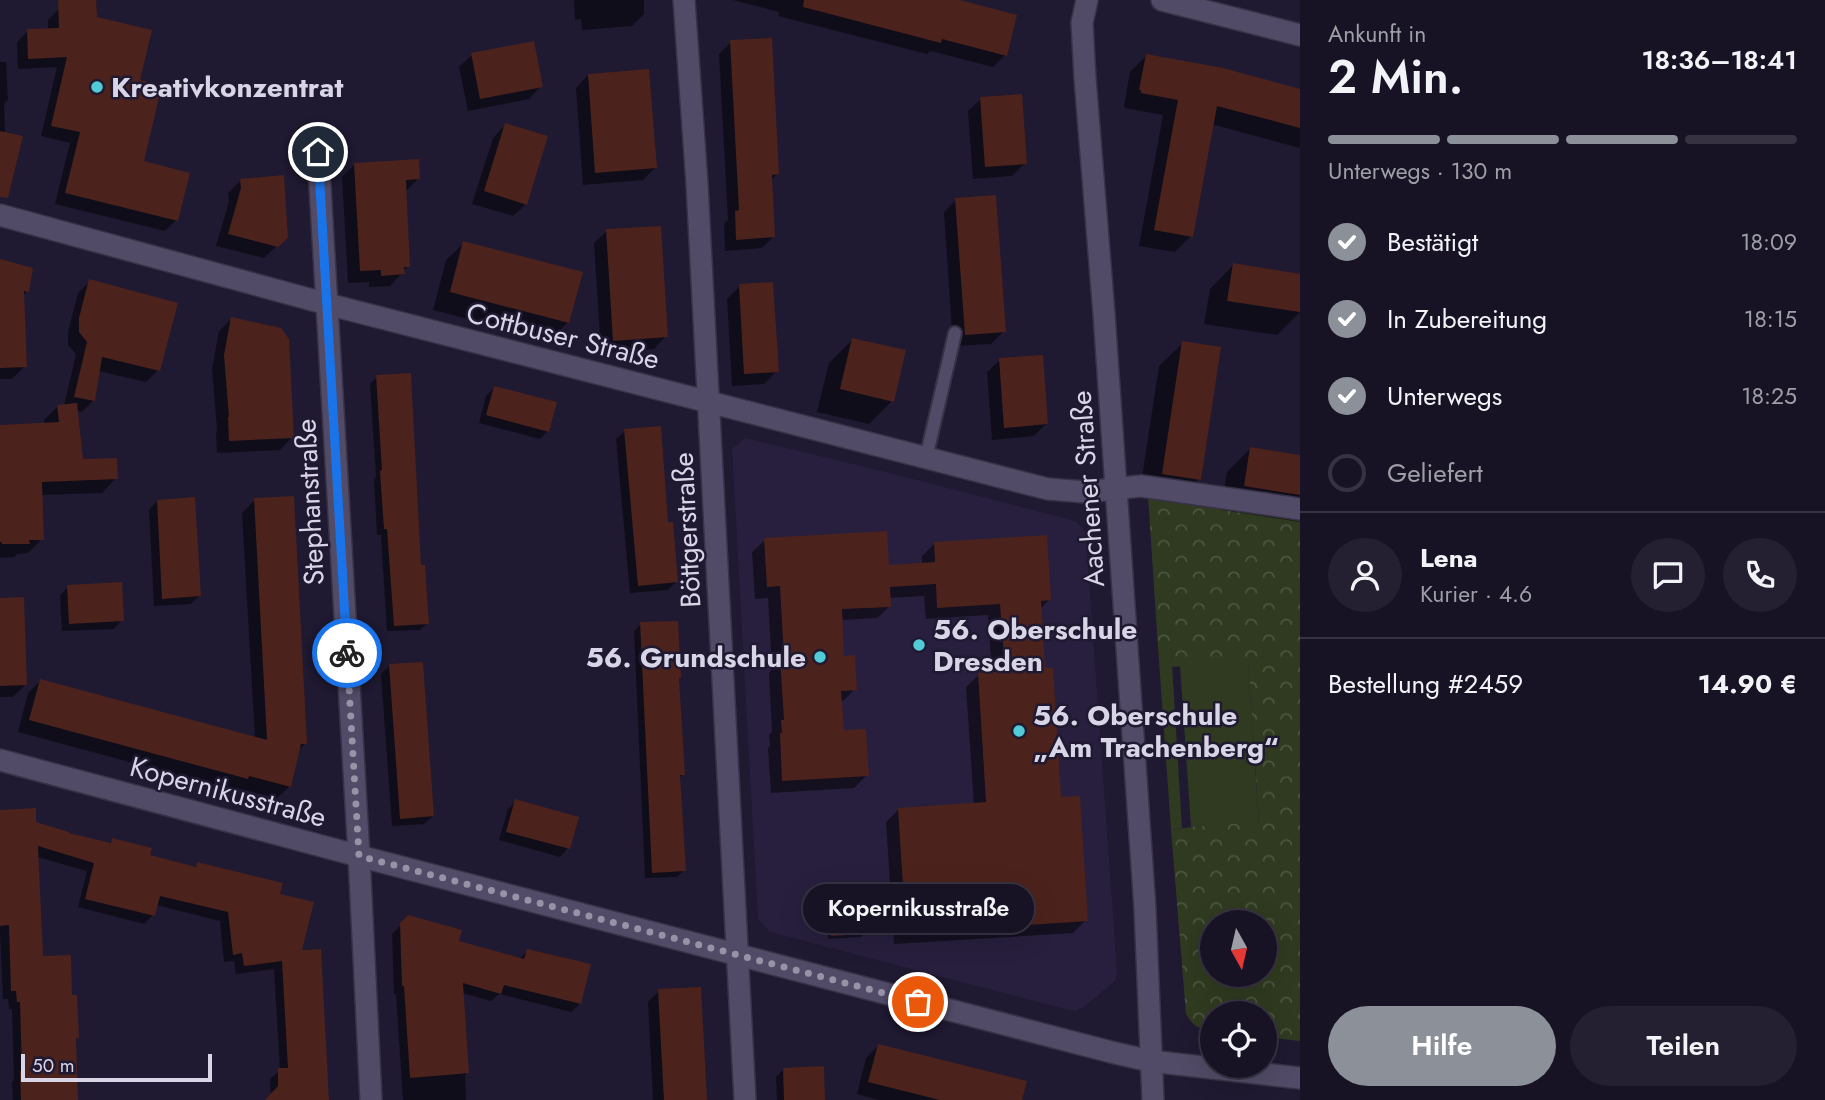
<!DOCTYPE html>
<html lang="de">
<meta charset="utf-8">
<style>
:root{--surface:#171325;--page:#242032;--text:#f1f3f6;--muted:#9e9ea7;--line:#363242;--accent:#8c9099}
body{margin:0;font-family:Jost,sans-serif;background:var(--page);color:var(--text);height:100vh;display:flex;flex-direction:column;font-size:26px;white-space:nowrap}
*{box-sizing:border-box;margin:0}
p{font-size:23px;color:var(--muted)}
.icon{flex:none;width:38px;height:38px;fill:none;stroke:currentColor;stroke-width:2;stroke-linecap:round;stroke-linejoin:round}
.map{position:relative;flex:1;overflow:hidden}
.side{display:flex;flex-direction:column;background:var(--surface);width:525px}
.side>*{flex:none}
.needle{width:46px;rotate:172deg}
.controls{position:absolute;left:1200px;top:910px;display:grid;gap:14px}
.controls a{display:grid;place-items:center;width:77px;height:77px;border-radius:50%;background:var(--surface);box-shadow:0 7px 28px #0002,0 0 0 2px var(--line);font-size:35px}
.scale{position:absolute;left:21px;bottom:18px;width:191px;box-sizing:border-box;padding-left:7px;border:4px solid #d8d5e6;border-top:0;font-size:19px;line-height:24px;white-space:nowrap;color:#d8d5e6;-webkit-text-stroke:5px #1f1931;paint-order:stroke}
.pin{position:absolute;display:grid;place-items:center;width:60px;height:60px;color:#fff;margin:-30px;border:4px solid #fff;border-radius:50%;box-shadow:0 2px 7px #0007}
.courier{position:absolute;display:grid;place-items:center;width:70px;height:70px;margin:-35px;border:5px solid #1a73e8;border-radius:50%;background:#fff;color:#222;box-shadow:0 2px 9px #0007}
.bubble{position:absolute;height:49px;border-radius:24px;background:var(--surface);box-shadow:0 7px 28px #0002,0 0 0 2px var(--line);font-size:23px;font-weight:600;line-height:49px;text-align:center}
.head em{font-style:normal;font-weight:600}
.head div{display:flex;flex-direction:column-reverse}
.head{display:flex;align-items:center;justify-content:space-between;height:119px;padding:0 28px}
h1{font-size:46px;font-weight:600;line-height:52px}
.bar{display:grid;grid-template-columns:repeat(4,1fr);gap:10px 7px;align-content:center;height:84px;padding:0 28px}
.bar i{height:9px;border-radius:5px;background:var(--line)}
.bar .current{background:var(--accent)}
.bar p{grid-column:span 4}
.line{display:flex;align-items:center;gap:18px;padding:0 28px;border-top:2px solid var(--line)}
.line div{flex:1}
.round{display:grid;place-items:center;flex:none;width:74px;height:74px;border-radius:37px;background:var(--page)}
ol{padding:0 28px;list-style:none}
li{display:flex;align-items:center;gap:21px;height:77px}
li p{margin-inline-start:auto}
li .icon{padding:7px;border-radius:50%;background:var(--accent);color:#fff;stroke-width:4}
li:last-child{color:var(--muted)}
li i{width:38px;height:38px;border:4px solid var(--line);border-radius:50%}
.primary-button{display:flex;gap:14px;margin-top:auto;padding:14px 28px}
.primary-button a{flex:1;height:80px;border-radius:42px;background:var(--accent);color:#fff;font-size:28px;font-weight:600;line-height:80px;text-align:center}
.primary-button a+a{background:var(--page);color:var(--text)}
main{display:flex;flex:1;min-height:0}
.map>svg:first-child{display:block}
.built{fill:#271f3d}
.green{fill:#2f3a20}
.park{fill:url(#park-crowns);fill-rule:evenodd}
.shadow{fill:#0007}
.building{fill:#4c221c}
.lines{fill:none;stroke-linecap:round;stroke-linejoin:round}
.lane-casing{stroke:#373245;stroke-width:16}
.street-casing{stroke:#373245;stroke-width:24}
.secondary-casing{stroke:#373245;stroke-width:24}
.lane{stroke:#514b67;stroke-width:12}
.street{stroke:#514b67;stroke-width:21}
.secondary{stroke:#514b67;stroke-width:21}
.done{stroke:#9793a7;stroke-width:7;stroke-dasharray:0 12.6}
.route{stroke:#1a73e8;stroke-width:9}
.poi-dot{fill:#52cbd7;stroke:#1f1931;stroke-width:2.5}
.labels{text-anchor:middle;dominant-baseline:central;stroke-width:5;stroke-linejoin:round;paint-order:stroke}
.poi-label{font-size:28px;font-weight:bold;fill:#d8d5e6;stroke:#1f1931;text-anchor:start}
.street-label{font-size:28px;fill:#d8d5e6;stroke:#1f1931}
</style>
<main>
<div class="map">
<svg width="1300" height="1100" viewBox="0 0 1300 1100">
<defs>
<pattern id="park-crowns" width="20" height="18" patternUnits="userSpaceOnUse" patternTransform="scale(1.75)"><rect width="20" height="18" fill="#2f3a20"/><path d="M2 6a3 3 0 1 1 6 0M12 15a3 3 0 1 1 6 0" fill="none" stroke="#4c5640"/></pattern>
</defs>
<rect width="100%" height="100%" fill="#1f1931"/>
<path class="built" d="M745 438 882 471 1068 519 1077 522 1084 530 1086 538 1117 971 1116 980 1085 1006 1076 1011 1069 1010 770 932 758 919 732 449Z"/>
<g class="green">
<path d="M1158 647H1171L1182 828 1171 830Z"/>
<path d="M1248 661 1259 823 1191 827 1180 666Z"/>
</g>
<path class="park" d="M1148 496 1300 518V1041L1265 1037V1013H1213V1031C1199 1030 1193 1026 1186 1014L1171 830 1191 827 1259 822 1248 662 1172 667 1171 647H1158ZM1213 922H1265V975H1213Z"/>
<g class="shadow">
<path d="M574 0H644V14L632 26 582 30 581 19 575 20Z"/>
<path d="M733 0H953L1005 55 993 67 931 51 927 54 778 16 779 12Z"/>
<path d="M59 9 138 81 142 163 176 220 165 231 55 204 70 143 41 136 57 67 18 69 17 42 28 31 48 30V20Z"/>
<path d="M731 42 777 174 770 181 773 237 762 248 725 251 724 224 728 220 719 54Z"/>
<path d="M472 55 541 86 529 99 468 111 459 67Z"/>
<path d="M1146 56 1300 91V148L1211 124 1191 236 1175 252 1139 246 1163 115 1125 108 1124 106 1130 72Z"/>
<path d="M0 62H6L8 100 4 104 5 134 0 191Z"/>
<path d="M588 75 655 168 643 180 583 185 576 88Z"/>
<path d="M981 99 1025 163 1012 176 973 179 968 111Z"/>
<path d="M505 125 526 204 513 216 472 204 493 138Z"/>
<path d="M355 164 418 179 406 191 408 266 390 286 369 287V282L348 283 342 177Z"/>
<path d="M241 180 286 237 264 258 216 246 229 201 228 193Z"/>
<path d="M956 200 1004 331 991 344 953 346 944 212Z"/>
<path d="M607 231 666 336 654 349 601 352 594 243Z"/>
<path d="M464 243 568 322 550 340 433 310 446 260Z"/>
<path d="M0 261 27 291 23 296 25 366 12 379H0Z"/>
<path d="M1233 265 1300 276V312L1277 335 1204 324 1210 289Z"/>
<path d="M90 281 158 370 146 382 98 371 94 400 82 412 76 411 81 461 116 478 102 493 40 495 42 539 28 553 17 554 14 557 0 558V428L44 425V420L58 406H64L76 354 68 345V332L78 293Z"/>
<path d="M740 286 777 371 764 384 732 386 727 299Z"/>
<path d="M231 319 292 437 280 450 217 453 216 432 217 430 212 369 219 331Z"/>
<path d="M852 340 892 401 869 424 817 412 829 363Z"/>
<path d="M1183 343 1199 479 1176 502 1139 497 1159 366Z"/>
<path d="M1000 360 1046 424 1034 436 992 440 987 372Z"/>
<path d="M377 377 419 567 427 623 420 630 387 631 381 535H377L374 479 376 477 370 384Z"/>
<path d="M494 388 548 431 540 439 479 423 486 396Z"/>
<path d="M625 431 666 524 676 582 668 590 630 593 616 439Z"/>
<path d="M1250 449 1300 457V522L1221 510 1227 472Z"/>
<path d="M255 500 306 743 297 752 290 786 277 798 236 788 234 790 18 732 28 693 40 681 255 738 242 513Z"/>
<path d="M157 501 199 596 191 604 154 606 149 510Z"/>
<path d="M765 540 888 567 922 565V556L934 544 1049 600 1040 609 1044 670 1060 799 1086 920 1073 933 894 944 886 822 899 809 974 805 966 687 979 675 992 674 988 615 926 619 924 596 889 598 890 606 877 618 841 620 843 657 855 689 843 701 840 702 842 731 867 775 854 788 771 793 768 748 770 746 769 735 772 732 769 673 772 669 768 598 755 599 752 552Z"/>
<path d="M68 587 122 620 114 629 62 631 60 595Z"/>
<path d="M0 600 26 684 13 697H0Z"/>
<path d="M641 624 677 679 683 774 678 779 684 870 677 877 645 878 634 631Z"/>
<path d="M389 666 433 816 424 824 392 826 381 674Z"/>
<path d="M516 801 568 848 560 857 499 840 508 809Z"/>
<path d="M0 811 35 823 108 844 113 839 148 857 193 868 198 864 278 895 300 952 327 1100H267L271 1096 270 1079 280 1070 274 969 236 974 234 961 224 962 220 921 156 905 153 915 144 924 78 907 87 871 37 857 42 958 70 996 77 1038 74 1040 77 1100H13L12 1082 14 1080 12 1009H9L8 999H3L0 933Z"/>
<path d="M409 917 457 942 518 960 527 951 580 1004 571 1012 499 994 491 1001 462 993 467 1073 465 1075 466 1100H403L396 994H394L392 934Z"/>
<path d="M831 917 865 933 861 937 828 939 827 921Z"/>
<path d="M659 991 705 1100H653L648 1002Z"/>
<path d="M879 1045 1021 1100H879L857 1094 866 1058Z"/>
<path d="M784 1069 823 1100H777L776 1077Z"/>
</g>
<g class="building">
<path d="M58 0H96L97 17 152 30 140 80 162 85 144 161 190 173 178 221 65 193 80 132 51 126 67 57 28 59 27 29 59 28Z"/>
<path d="M804 0H960L1017 15 1007 56 942 39 941 43 803 7Z"/>
<path d="M772 38 779 174 772 175 775 237 736 240 735 211 739 210 730 40Z"/>
<path d="M534 41 543 87 480 99 471 53Z"/>
<path d="M1146 54 1223 68 1300 89V128L1217 106 1193 237 1154 230 1178 100 1141 93V90H1139Z"/>
<path d="M649 69 657 168 595 173 588 74Z"/>
<path d="M1022 94 1027 164 985 167 980 97Z"/>
<path d="M505 123 548 136 527 205 484 191Z"/>
<path d="M0 131 23 136 8 198 0 197Z"/>
<path d="M419 159 420 179 406 180 410 267H404L405 274 381 276V270L360 271 354 163Z"/>
<path d="M284 175 288 238 278 247 228 234 241 188 240 179Z"/>
<path d="M996 195 1006 332 965 335 955 198Z"/>
<path d="M661 226 668 337 613 341 606 229Z"/>
<path d="M463 241 583 272 569 323 450 292Z"/>
<path d="M0 259 33 268 29 292 24 291 27 367 0 368Z"/>
<path d="M1233 263 1300 274V312L1227 301Z"/>
<path d="M89 279 178 303 160 371 102 357 95 401 74 397 87 342 79 332V318Z"/>
<path d="M773 282 779 372 744 374 739 284Z"/>
<path d="M231 317 281 328 289 339 294 438 229 441 228 417H229L224 355Z"/>
<path d="M852 338 906 350 894 402 840 389Z"/>
<path d="M1182 341 1221 347 1201 480 1162 474Z"/>
<path d="M1043 355 1048 424 1004 428 999 358Z"/>
<path d="M411 373 421 565H425L429 624 394 626 387 529H384L380 471 382 470 376 375Z"/>
<path d="M494 386 557 402 549 432 486 415Z"/>
<path d="M77 403 83 459 117 458 118 479 42 482 44 540H29L30 544H2V542H0V425L59 422 57 405Z"/>
<path d="M661 426 668 522H673L678 582 638 586 624 429Z"/>
<path d="M1250 447 1300 455V495L1244 486Z"/>
<path d="M294 496 307 744H301L291 787 249 776 248 779 29 720 40 679 267 740 254 498Z"/>
<path d="M195 497 201 596 162 599 157 500Z"/>
<path d="M887 531 889 565 935 562 934 542 1047 535 1051 600 1041 601 1045 668H1053L1061 797 1080 796 1088 921 906 933 898 808 986 802 978 673 1005 671 1000 604 937 608 936 584 890 587 891 607 842 609 844 656 855 655 857 690 841 691 844 730 866 729 869 776 782 781 780 733H782L781 720H784L780 659 784 658 780 586 767 587 764 538Z"/>
<path d="M122 582 124 621 69 624 67 585Z"/>
<path d="M24 597 27 685 0 686V598Z"/>
<path d="M678 621 681 678H679L685 775H680L686 871 652 873 640 622Z"/>
<path d="M423 662 434 816 400 819 389 664Z"/>
<path d="M515 799 579 817 570 849 506 832Z"/>
<path d="M36 808V822L69 832V833L111 843 112 838 152 848 150 855 196 867 197 862 283 883 280 894 314 902 302 950 321 949 329 1100H265L278 1086V1068H288L282 961 244 966 242 953 233 955 228 912 160 896 155 916 85 899 94 863 38 846 43 956 71 955 72 995H77L79 1038H76L78 1100H21L20 1071H22L20 1002H17L16 991H11L9 925 0 926V810Z"/>
<path d="M865 914 866 934 831 936 830 915Z"/>
<path d="M408 915 462 930 459 941 524 959 527 949 591 964 581 1004 504 985 501 994 463 983 469 1073 410 1078 404 986H402L400 923Z"/>
<path d="M701 987 707 1100H664L658 989Z"/>
<path d="M878 1044 1027 1081 1022 1100H940L868 1082Z"/>
<path d="M824 1066 825 1100H784L783 1068Z"/>
</g>
<g class="lines">
<defs>
<path id="lane" d="M926 458 955 333"/>
<g id="street">
<path d="M684 0 697 184 745 1100"/>
<path d="M1087 0 1082 23 1085 78 1104 314 1145 909 1153 1100"/>
<path d="M318 152 359 856 371 1100"/>
<path d="M0 215 327 304 1048 489 1086 492 1141 486 1300 509"/>
<path d="M0 760 359 856 1111 1052 1150 1061 1300 1078"/>
</g>
<path id="secondary" d="M1162 0 1300 35"/>
</defs>
<use href="#lane" class="lane-casing"/>
<use href="#street" class="street-casing"/>
<use href="#secondary" class="secondary-casing"/>
<use href="#lane" class="lane"/>
<use href="#street" class="street"/>
<use href="#secondary" class="secondary"/>
</g>
<g class="lines">
<path class="done" d="M347 653 359 856 918 1002"/>
<path class="route" d="M318 152 347 653"/>
</g>
<g class="poi-dot">
<circle cx="97" cy="87" r="7"/>
<circle cx="919" cy="645" r="7"/>
<circle cx="820" cy="657" r="7"/>
<circle cx="1019" cy="731" r="7"/>
</g>
<g class="labels">
<g class="poi-label">
<text x="111" y="87">Kreativkonzentrat</text>
<text x="933" y="629">56. Oberschule<tspan x="933" dy="32">Dresden</tspan></text>
<text x="806" y="657" text-anchor="end">56. Grundschule</text>
<text x="1033" y="715">56. Oberschule<tspan x="1033" dy="32">„Am Trachenberg“</tspan></text>
</g>
<g class="street-label">
<text transform="translate(563 336) rotate(14)">Cottbuser Straße</text>
<text transform="translate(1088 489) rotate(-94)">Aachener Straße</text>
<text transform="translate(310 502) rotate(-93)">Stephanstraße</text>
<text transform="translate(687 530) rotate(-93)">Böttgerstraße</text>
<text transform="translate(228 792) rotate(15)">Kopernikusstraße</text>
</g>
</g>
</svg>
<div class="controls">
<a><svg class="needle" viewBox="-14 -14 28 28"><path d="M0-13l5 13h-10z" fill="#e53935"/><path d="M0 13l5-13h-10z" fill="#9e9ea7"/></svg></a>
<a><svg class="icon" aria-label="locate" viewBox="0 0 24 24"><circle cx="12" cy="12" r="6"/><path d="M12 2v4M12 18v4M2 12h4M18 12h4"/></svg></a>
</div>
<div class="scale">50 m</div>
<div class="pin" style="left:918px;top:1002px;background:#ea580c"><svg class="icon" aria-label="bag" viewBox="0 0 24 24"><path d="M5 8h14l-1 12H6zM9 8a3 3 0 0 1 6 0"/></svg></div>
<div class="pin" style="left:318px;top:152px;background:#1f2937"><svg class="icon" aria-label="home" viewBox="0 0 24 24"><path d="M3 11l9-7 9 7M6 9v11h12V9"/></svg></div>
<div class="courier" style="left:347px;top:653px"><svg class="icon" aria-label="bike" viewBox="0 0 24 24"><circle cx="6" cy="16" r="4"/><circle cx="18" cy="16" r="4"/><path d="M6 16l4-8h5l3 8M10 8l3 8H6M13 5h3"/></svg></div>
<div class="bubble" style="left:803px;top:884px;width:231px">Kopernikusstraße</div>
</div>
<section class="side">
<div class="head"><div><h1>2 Min.</h1><p>Ankunft in</p></div><em>18:36–18:41</em></div>
<div class="bar"><i class="current"></i><i class="current"></i><i class="current"></i><i></i><p>Unterwegs · 130 m</p></div>
<ol>
<li><svg class="icon" aria-label="check" viewBox="0 0 24 24"><path d="M5 12l5 5 9-10"/></svg>Bestätigt<p>18:09</p></li>
<li><svg class="icon" aria-label="check" viewBox="0 0 24 24"><path d="M5 12l5 5 9-10"/></svg>In Zubereitung<p>18:15</p></li>
<li><svg class="icon" aria-label="check" viewBox="0 0 24 24"><path d="M5 12l5 5 9-10"/></svg>Unterwegs<p>18:25</p></li>
<li><i></i>Geliefert</li>
</ol>
<div class="line" style="height:126px"><a class="round"><svg class="icon" aria-label="person" viewBox="0 0 24 24"><circle cx="12" cy="8" r="4"/><path d="M4 21q1-7 8-7t8 7"/></svg></a><div><b>Lena</b><p>Kurier · 4.6</p></div><a class="round"><svg class="icon" aria-label="chat" viewBox="0 0 24 24"><path d="M4 5h16v11H9l-5 4z"/></svg></a><a class="round"><svg class="icon" aria-label="phone" viewBox="0 0 24 24"><path d="M5 4h4l2 5-3 2q2 4 5 5l2-3 5 2v4C11 20 4 13 5 4z"/></svg></a></div>
<div class="line" style="height:91px"><div>Bestellung #2459</div><b>14.90 €</b></div>
<div class="primary-button"><a>Hilfe</a><a>Teilen</a></div>
</section>
</main>
